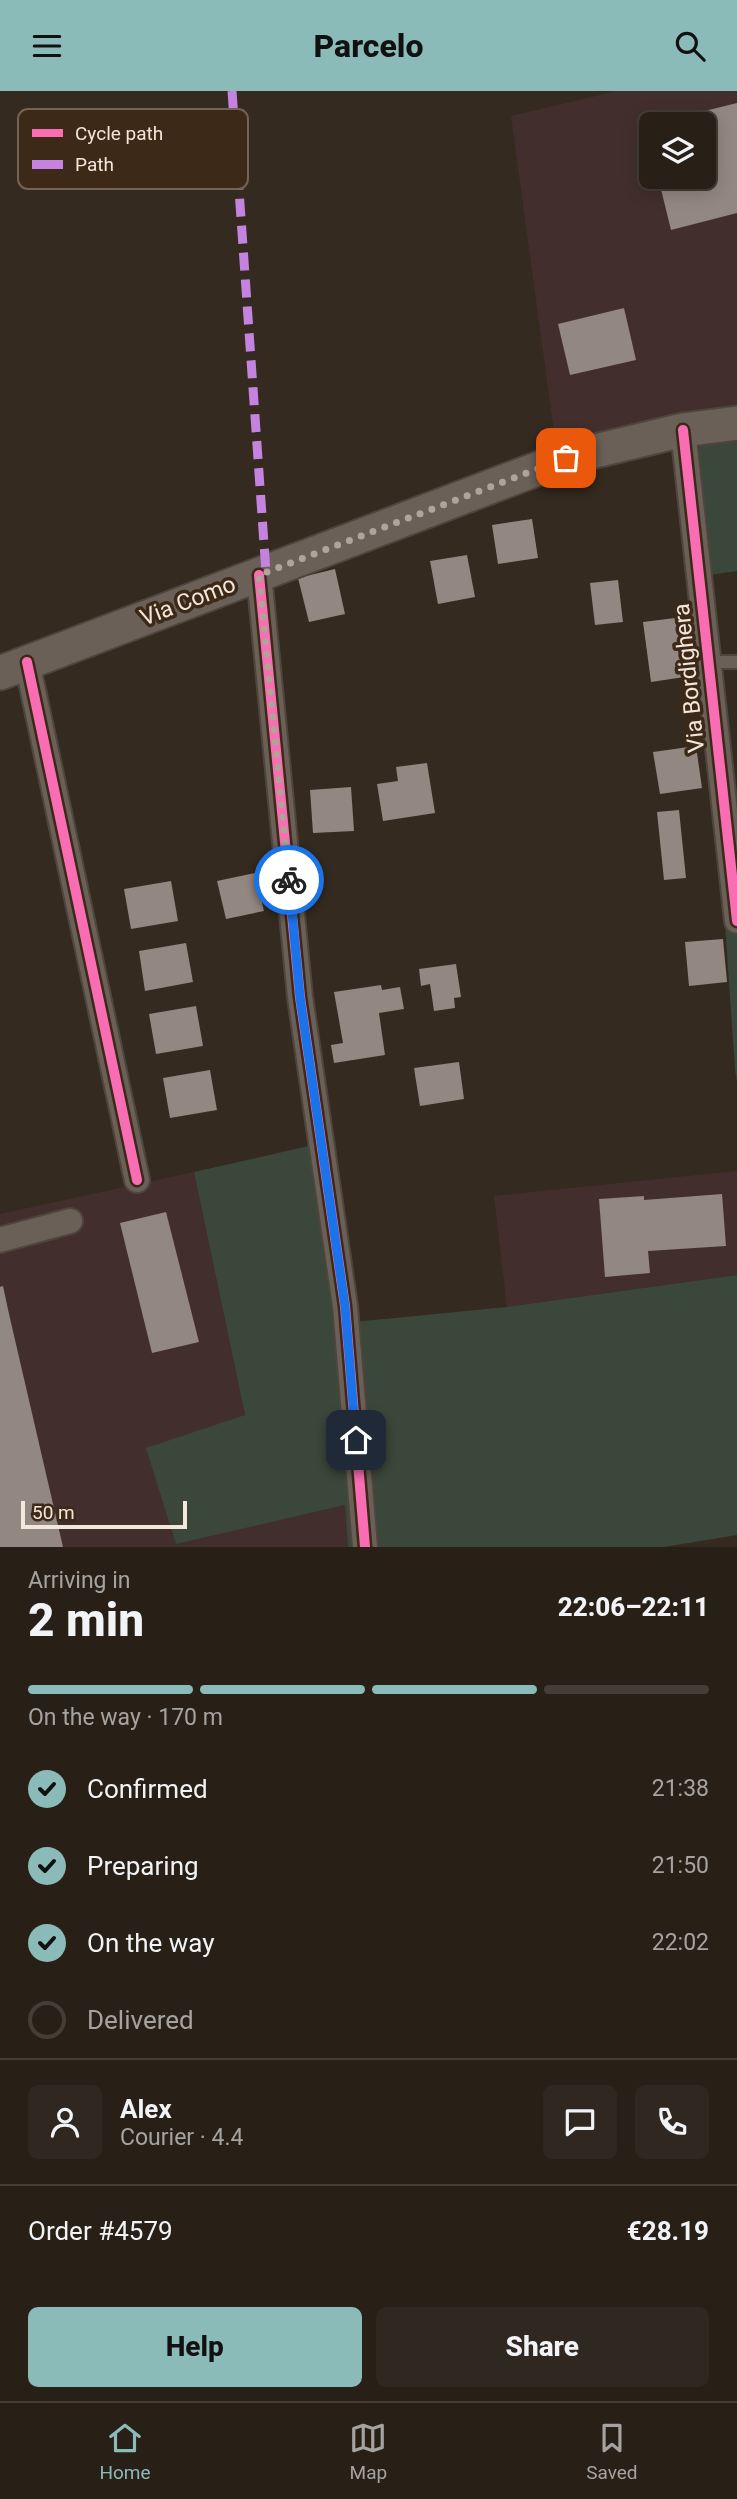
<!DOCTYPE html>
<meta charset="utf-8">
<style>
:root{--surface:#282017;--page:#302820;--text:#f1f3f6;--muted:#a5a3a1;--line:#443e36;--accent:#8bbbb9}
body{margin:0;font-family:Roboto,sans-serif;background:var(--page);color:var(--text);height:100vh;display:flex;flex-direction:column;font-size:26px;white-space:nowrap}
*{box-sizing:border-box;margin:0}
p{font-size:23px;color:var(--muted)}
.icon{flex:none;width:38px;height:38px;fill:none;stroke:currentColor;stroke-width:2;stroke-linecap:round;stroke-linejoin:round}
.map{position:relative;height:1456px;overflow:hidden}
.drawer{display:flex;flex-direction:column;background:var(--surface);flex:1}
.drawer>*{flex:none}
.fabs{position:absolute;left:639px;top:21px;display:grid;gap:14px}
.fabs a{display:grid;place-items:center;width:77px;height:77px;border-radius:10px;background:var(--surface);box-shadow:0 4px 18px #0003,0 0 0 2px var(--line);font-size:35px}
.scale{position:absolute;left:21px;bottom:18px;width:166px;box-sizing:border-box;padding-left:7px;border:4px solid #f3e6db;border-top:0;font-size:19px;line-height:24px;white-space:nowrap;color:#f3e6db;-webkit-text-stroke:5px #3d2917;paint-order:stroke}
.pin{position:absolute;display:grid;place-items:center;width:60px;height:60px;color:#fff;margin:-30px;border-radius:14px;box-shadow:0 4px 10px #0006}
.courier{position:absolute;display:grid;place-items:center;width:70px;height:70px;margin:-35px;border:5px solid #1a73e8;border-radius:50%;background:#fff;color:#222;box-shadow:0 2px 9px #0007}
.summary em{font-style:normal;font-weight:800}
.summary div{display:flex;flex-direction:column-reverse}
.summary{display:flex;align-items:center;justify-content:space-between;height:119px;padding:0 28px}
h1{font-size:46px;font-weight:800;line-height:52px}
.bar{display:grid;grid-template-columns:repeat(4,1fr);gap:10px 7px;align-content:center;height:84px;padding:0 28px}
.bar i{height:9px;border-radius:5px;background:var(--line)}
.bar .current{background:var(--accent)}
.bar p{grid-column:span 4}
.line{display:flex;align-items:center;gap:18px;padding:0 28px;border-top:2px solid var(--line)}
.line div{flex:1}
.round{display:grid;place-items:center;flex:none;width:74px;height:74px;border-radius:10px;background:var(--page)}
ol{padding:0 28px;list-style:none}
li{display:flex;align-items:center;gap:21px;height:77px}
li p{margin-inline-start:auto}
li .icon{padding:7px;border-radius:50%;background:var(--accent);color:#111;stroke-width:4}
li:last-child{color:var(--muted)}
li i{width:38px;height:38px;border:4px solid var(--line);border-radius:50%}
.button{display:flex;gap:14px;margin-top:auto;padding:14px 28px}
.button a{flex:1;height:80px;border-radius:10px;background:var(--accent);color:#111;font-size:28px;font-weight:800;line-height:80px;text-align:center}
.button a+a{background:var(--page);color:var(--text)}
header{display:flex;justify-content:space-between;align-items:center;height:91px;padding:0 28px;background:var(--accent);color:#111;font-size:32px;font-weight:800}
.menu{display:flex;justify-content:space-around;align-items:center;height:98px;border-top:2px solid var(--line);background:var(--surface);font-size:19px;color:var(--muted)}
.menu a{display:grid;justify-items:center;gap:4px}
.menu .current{color:var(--accent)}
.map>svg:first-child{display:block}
.industrial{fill:#422f2d;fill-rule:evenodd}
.green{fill:#3b473a}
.building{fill:#938781}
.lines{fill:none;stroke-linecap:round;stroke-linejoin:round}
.service-casing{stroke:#4e453d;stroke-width:16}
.minor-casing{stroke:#4e453d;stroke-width:28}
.secondary-casing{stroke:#4e453d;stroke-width:37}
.service{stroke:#6a6058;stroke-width:12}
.minor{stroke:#6a6058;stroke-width:24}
.secondary{stroke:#6a6058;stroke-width:33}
.quiet{stroke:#c483df;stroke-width:9;stroke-dasharray:18 9;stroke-linecap:butt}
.cycleway-casing{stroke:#3d2917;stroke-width:15}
.cycleway{stroke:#f96db3;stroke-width:10}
.done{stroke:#b0a499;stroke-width:7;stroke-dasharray:0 12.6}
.route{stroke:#1a73e8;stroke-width:9}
.labels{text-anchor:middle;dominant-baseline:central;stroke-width:7;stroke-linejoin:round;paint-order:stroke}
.street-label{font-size:23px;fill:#f3e6db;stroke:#3d2917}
.key{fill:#3d2917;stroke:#746252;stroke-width:2}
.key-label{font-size:19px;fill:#f3e6db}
</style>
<header><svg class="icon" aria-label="menu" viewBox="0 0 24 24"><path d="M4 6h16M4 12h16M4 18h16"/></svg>Parcelo<svg class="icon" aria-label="search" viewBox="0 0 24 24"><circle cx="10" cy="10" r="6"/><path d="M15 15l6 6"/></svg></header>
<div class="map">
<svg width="737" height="1456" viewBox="0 0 737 1456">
<rect width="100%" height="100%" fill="#352a1f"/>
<g class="industrial">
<path d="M617 0H737V318L555 348 511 25ZM651 33H704V86H651Z"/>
<path d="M737 1080V1184L507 1216 494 1105Z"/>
<path d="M194 1081 245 1324 176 1452 345 1414 348 1456H0V1123Z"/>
</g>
<g class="green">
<path d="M737 350V480L710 484 698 355Z"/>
<path d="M721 774H737V991L735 979Z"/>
<path d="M313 1054 333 1233 507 1216 737 1184V1444L664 1456H348L345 1414 176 1453 146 1357 245 1324 194 1081Z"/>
</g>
<g class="building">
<path d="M737 12V122L671 139 658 86H704V33L656 32Z"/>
<path d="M624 217 636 269 570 284 558 233Z"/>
<path d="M532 428 538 467 498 473 492 434Z"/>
<path d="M467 464 475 506 438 513 430 470Z"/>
<path d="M335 478 345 523 309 531 298 487Z"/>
<path d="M618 489 623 531 595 534 590 492Z"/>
<path d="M683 526 691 585 651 591 643 531Z"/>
<path d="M696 655 702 697 660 703 653 661Z"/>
<path d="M427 672 435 722 383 730 377 693 398 690 396 676Z"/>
<path d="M351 696 354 740 313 742 310 699Z"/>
<path d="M679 719 686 787 664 789 657 721Z"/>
<path d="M255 782 264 820 226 828 217 790Z"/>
<path d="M171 790 178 830 131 838 124 798Z"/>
<path d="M723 848 727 891 689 895 685 851Z"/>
<path d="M186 852 193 891 145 900 139 860Z"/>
<path d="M456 873 461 906 454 907 455 917 434 920 430 893 421 895 419 878Z"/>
<path d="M381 894 382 899 400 896 404 918 379 922 385 964 334 972 331 954 343 952 334 901Z"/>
<path d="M196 915 203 955 156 963 149 923Z"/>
<path d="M459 971 464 1008 420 1015 414 977Z"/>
<path d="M210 979 217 1019 170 1027 163 987Z"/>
<path d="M722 1103 726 1155 648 1160 650 1182 605 1186 599 1108 644 1105V1109Z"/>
<path d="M166 1121 199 1251 152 1262 120 1132Z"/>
<path d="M3 1195 9 1223 63 1456H0V1196Z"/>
</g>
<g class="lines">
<defs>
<path id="service" d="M709 571H737"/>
<g id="minor">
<path d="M683 339 737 830"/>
<path d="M259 484 300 906 345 1215 365 1456"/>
<path d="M27 571 137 1089"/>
<path d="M0 1149 70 1130"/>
</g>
<path id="secondary" d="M0 582 566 367 683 339 737 332"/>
</defs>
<use href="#service" class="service-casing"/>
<use href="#minor" class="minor-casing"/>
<use href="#secondary" class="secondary-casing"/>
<use href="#service" class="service"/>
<use href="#minor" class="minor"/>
<use href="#secondary" class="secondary"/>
<path class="quiet" d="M232 0 266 481"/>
<defs>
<g id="cycleway">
<path d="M683 339 737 830"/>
<path d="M259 484 300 906 345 1215 365 1456"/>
<path d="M27 571 137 1089"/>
</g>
</defs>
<use href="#cycleway" class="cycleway-casing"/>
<use href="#cycleway" class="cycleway"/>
</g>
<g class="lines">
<path class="done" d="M289 789 259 484 566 367"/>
<path class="route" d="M289 789 300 906 345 1215 356 1349"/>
</g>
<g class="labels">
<g class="street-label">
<text transform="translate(188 510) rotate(-21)">Via Como</text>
<text transform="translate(689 587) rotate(-96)">Via Bordighera</text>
</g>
</g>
<rect x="18" y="18" width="230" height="80" rx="10" class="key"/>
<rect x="32" y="38" width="31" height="8" fill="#f96db3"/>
<rect x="32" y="69" width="31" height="9" fill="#c483df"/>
<g class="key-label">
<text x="75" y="49">Cycle path</text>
<text x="75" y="80">Path</text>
</g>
</svg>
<div class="fabs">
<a><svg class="icon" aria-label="layers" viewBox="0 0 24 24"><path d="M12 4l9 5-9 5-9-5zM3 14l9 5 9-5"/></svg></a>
</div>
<div class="scale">50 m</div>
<div class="pin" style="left:566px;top:367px;background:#ea580c"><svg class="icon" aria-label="bag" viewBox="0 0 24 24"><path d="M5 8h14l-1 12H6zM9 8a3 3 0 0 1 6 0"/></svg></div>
<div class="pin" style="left:356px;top:1349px;background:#1f2937"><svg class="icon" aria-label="home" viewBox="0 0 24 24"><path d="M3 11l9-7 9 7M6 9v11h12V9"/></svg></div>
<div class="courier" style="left:289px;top:789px"><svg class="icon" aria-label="bike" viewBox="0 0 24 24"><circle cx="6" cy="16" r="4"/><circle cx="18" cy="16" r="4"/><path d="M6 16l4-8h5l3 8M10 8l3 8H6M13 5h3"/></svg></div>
</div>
<section class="drawer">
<div class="summary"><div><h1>2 min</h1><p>Arriving in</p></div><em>22:06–22:11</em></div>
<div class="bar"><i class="current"></i><i class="current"></i><i class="current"></i><i></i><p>On the way · 170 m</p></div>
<ol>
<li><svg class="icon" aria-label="check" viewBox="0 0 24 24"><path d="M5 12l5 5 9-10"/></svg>Confirmed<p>21:38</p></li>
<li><svg class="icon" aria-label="check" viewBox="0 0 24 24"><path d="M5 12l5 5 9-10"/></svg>Preparing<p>21:50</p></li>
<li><svg class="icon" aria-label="check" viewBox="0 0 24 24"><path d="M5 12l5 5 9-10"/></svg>On the way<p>22:02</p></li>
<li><i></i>Delivered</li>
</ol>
<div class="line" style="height:126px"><a class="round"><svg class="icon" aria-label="person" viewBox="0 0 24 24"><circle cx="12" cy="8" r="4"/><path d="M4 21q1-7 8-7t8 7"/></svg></a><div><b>Alex</b><p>Courier · 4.4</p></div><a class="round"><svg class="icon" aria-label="chat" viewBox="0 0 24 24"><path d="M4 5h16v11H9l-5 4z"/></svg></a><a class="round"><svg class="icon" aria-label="phone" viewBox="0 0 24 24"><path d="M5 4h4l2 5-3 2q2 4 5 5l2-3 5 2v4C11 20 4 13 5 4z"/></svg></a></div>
<div class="line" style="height:91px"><div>Order #4579</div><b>€28.19</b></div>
<div class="button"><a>Help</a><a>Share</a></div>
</section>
<nav class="menu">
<a class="current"><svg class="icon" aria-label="home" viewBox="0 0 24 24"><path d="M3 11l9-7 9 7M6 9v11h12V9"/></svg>Home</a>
<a><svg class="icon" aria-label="map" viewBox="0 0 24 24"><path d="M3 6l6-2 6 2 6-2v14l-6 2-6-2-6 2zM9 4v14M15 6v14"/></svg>Map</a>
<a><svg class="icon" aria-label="saved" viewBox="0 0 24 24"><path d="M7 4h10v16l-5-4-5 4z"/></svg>Saved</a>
</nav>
